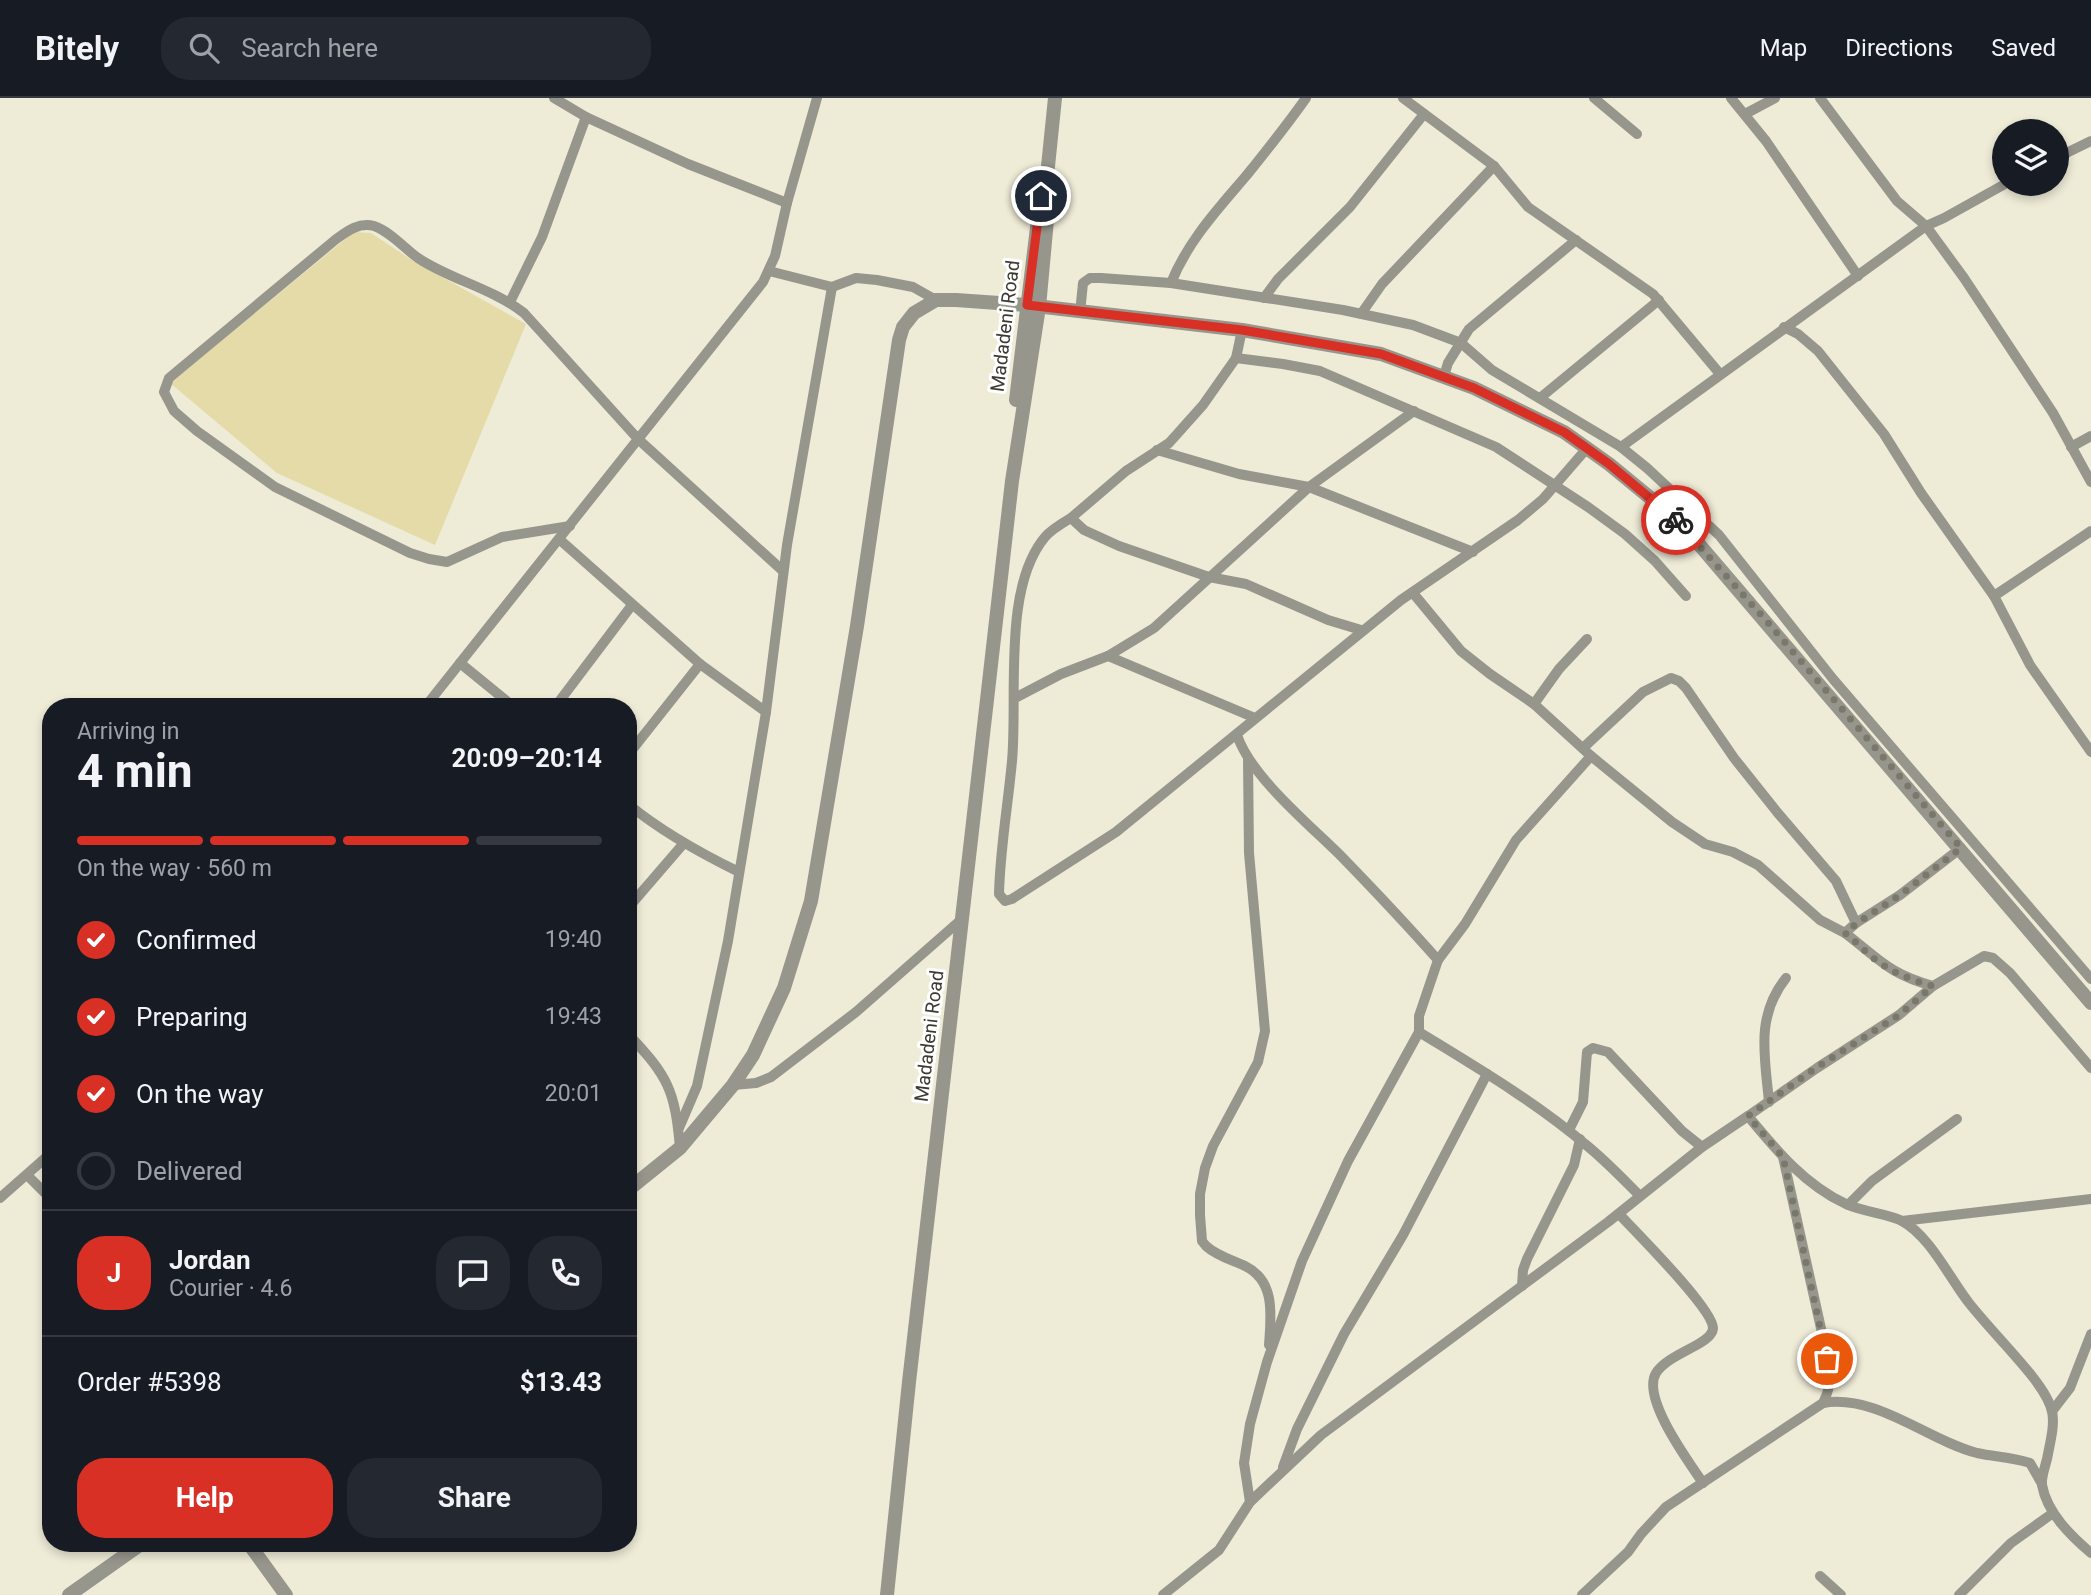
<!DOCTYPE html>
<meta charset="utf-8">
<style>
:root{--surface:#171b24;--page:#242831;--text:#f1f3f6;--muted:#9ea1a6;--line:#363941;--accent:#d93025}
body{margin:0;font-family:Roboto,sans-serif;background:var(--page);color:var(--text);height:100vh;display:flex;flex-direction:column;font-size:26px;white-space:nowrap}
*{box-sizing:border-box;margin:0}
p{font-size:23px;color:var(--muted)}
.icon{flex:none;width:38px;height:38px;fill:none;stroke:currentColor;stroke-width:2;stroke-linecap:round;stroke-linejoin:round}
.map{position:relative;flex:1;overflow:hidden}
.details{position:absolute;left:42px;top:600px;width:595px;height:854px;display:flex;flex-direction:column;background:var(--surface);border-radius:28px;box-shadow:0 4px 10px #0003}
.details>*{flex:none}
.fabs{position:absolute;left:1992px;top:21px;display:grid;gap:14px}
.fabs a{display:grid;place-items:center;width:77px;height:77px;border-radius:50%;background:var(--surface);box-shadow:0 4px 10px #0003;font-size:35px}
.pin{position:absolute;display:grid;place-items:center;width:60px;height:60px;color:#fff;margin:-30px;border:4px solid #fff;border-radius:50%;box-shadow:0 2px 7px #0007}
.courier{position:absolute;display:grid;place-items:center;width:70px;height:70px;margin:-35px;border:5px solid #d93025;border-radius:50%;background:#fff;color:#222;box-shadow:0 2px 9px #0007}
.summary em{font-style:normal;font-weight:700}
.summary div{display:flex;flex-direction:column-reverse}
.summary{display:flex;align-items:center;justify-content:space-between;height:119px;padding:0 35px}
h1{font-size:46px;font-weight:700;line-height:52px}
.bar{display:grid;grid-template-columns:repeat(4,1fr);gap:10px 7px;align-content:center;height:84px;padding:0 35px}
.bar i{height:9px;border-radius:5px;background:var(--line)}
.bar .selected{background:var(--accent)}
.bar p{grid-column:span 4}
.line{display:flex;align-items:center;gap:18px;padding:0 35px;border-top:2px solid var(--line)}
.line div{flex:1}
.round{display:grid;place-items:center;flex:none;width:74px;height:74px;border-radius:28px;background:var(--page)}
ol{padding:0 35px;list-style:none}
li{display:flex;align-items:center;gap:21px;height:77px}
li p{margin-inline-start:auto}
li .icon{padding:7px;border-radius:50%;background:var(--accent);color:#fff;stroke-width:4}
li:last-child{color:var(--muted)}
li i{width:38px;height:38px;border:4px solid var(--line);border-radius:50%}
.button{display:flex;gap:14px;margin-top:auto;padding:14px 35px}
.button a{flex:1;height:80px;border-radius:28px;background:var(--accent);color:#fff;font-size:28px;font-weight:700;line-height:80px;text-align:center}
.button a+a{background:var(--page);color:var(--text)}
header{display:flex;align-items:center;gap:42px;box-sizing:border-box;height:98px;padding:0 35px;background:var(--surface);border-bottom:2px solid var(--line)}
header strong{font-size:33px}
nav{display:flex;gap:38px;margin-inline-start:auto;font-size:24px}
.search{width:490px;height:63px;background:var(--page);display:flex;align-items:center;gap:18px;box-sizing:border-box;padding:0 24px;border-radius:28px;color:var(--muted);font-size:26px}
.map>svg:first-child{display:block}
.green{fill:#e4dba8}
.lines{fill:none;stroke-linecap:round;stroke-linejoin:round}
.minor{stroke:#97968d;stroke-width:10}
.tertiary{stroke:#97968d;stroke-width:14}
.done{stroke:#7a776b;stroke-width:7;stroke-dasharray:0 12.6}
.route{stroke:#d93025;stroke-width:9}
.labels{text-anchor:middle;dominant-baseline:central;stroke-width:6;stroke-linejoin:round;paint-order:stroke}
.street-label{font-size:19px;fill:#3b3931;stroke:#fff}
</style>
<header>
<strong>Bitely</strong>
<div class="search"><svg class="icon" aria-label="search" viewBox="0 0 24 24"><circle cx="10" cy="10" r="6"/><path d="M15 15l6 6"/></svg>Search here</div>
<nav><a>Map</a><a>Directions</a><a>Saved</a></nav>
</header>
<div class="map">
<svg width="2091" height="1497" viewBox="0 0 2091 1497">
<rect width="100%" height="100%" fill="#eeebd7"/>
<path class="green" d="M354 134 371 135 415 164 526 226 435 447 277 375 170 285Z"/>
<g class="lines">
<g class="minor">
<path d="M554 0 586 19"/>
<path d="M1403 0 1494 68 1528 109 1653 196 1720 276"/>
<path d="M1594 0 1637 36"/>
<path d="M1731 0 1766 43 1858 178"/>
<path d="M1820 0 1897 103 1926 128 1964 180 2053 315 2091 384"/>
<path d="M1745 16 1775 0"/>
<path d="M2056 60 2091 43"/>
<path d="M769 173 832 189 856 180 877 182 913 189 936 202"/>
<path d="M1171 185C1188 143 1217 112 1246 78 1267 52 1287 27 1306 0"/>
<path d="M1264 200 1278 181 1350 109 1424 16"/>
<path d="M510 204 542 139 586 19 688 66 787 105"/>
<path d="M1080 215 1083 185 1090 180H1101L1171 185 1343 212 1413 227 1461 245 1492 272 1621 349 1647 370 1719 437 1833 581 2091 881"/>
<path d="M1361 216 1382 186 1494 68"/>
<path d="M1784 229 1798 236 1818 253 1884 336 1921 395 1994 498 2030 567 2091 654"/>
<path d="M1242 232 1236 260 1203 307 1178 335 1169 345 1126 373 1071 420 1084 432 1119 448 1209 479 1246 486 1328 522 1361 532"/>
<path d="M1236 260 1283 266 1320 273 1496 349 1588 409 1625 436 1655 463 1686 498"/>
<path d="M1444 278 1448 265 1469 231 1576 142"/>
<path d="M1540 300 1659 202"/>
<path d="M1621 349 1926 128 1944 120 2005 86"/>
<path d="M2071 349 2091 338"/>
<path d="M1157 352 1239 376 1309 389 1473 454"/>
<path d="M1071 420C1061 426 1052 431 1045 439 1002 490 1018 599 1012 663 1008 707 1000 751 999 796L1005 803 1012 801 1116 734 1401 502 1518 422 1543 401 1588 349"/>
<path d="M570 428 502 439 447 464 429 461 410 455 275 389 197 333 174 313 164 294 169 280 335 142C346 134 358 124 374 128 391 134 404 150 418 160 451 182 492 190 524 215L638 341 783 473"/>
<path d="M559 441 700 566 766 614"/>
<path d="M1413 495 1461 553 1490 576 1534 606 1591 658 1672 724 1705 746 1733 754 1758 767 1820 822 1845 835 1856 825 1900 797 1961 750"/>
<path d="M1994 498 2091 433"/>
<path d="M1108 558 1255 620"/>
<path d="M460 565 514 609"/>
<path d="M1015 600 1061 576 1108 558 1154 530 1309 389 1414 313"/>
<path d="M1534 606 1559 571 1587 541"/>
<path d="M425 609 763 184 775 158 787 105 817 0"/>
<path d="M555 609 632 507"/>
<path d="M1237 637C1251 679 1310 727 1342 759 1375 793 1407 827 1438 862L1419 918V934L1348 1063 1302 1163 1267 1264 1250 1326 1244 1365 1250 1404"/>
<path d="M1583 650 1643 594 1671 580 1679 583 1686 590 1734 660 1777 714 1836 783 1856 825"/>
<path d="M628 657 700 566"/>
<path d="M1248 660 1249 755 1265 933 1258 964 1213 1048 1205 1070 1200 1096V1117L1202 1143 1206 1148C1217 1158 1232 1162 1245 1168 1276 1183 1271 1218 1269 1247"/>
<path d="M628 706C662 734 700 755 739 774"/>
<path d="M628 810 684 745"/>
<path d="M1845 835C1879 861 1889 876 1933 888"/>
<path d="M1438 862 1465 826 1516 742 1591 658"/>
<path d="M1419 934C1476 969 1534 1003 1585 1046 1605 1062 1622 1080 1640 1098"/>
<path d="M628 936C668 978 675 992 680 1050"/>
<path d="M2091 970 2010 875 1993 860 1984 858 1933 888 1899 917 1817 970 1748 1018C1777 1053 1805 1087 1846 1106 1863 1114 1890 1116 1902 1123 1930 1138 1950 1181 1969 1205 1989 1230 2012 1253 2032 1278 2059 1312 2055 1321 2047 1361 2045 1369 2041 1380 2042 1387 2047 1415 2071 1438 2091 1455"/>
<path d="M733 987 756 985 771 979 856 914 962 821"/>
<path d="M1769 1004C1765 959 1755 919 1786 880"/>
<path d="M679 1030 697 988 728 843 766 614 787 447 832 189"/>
<path d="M1569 1032 1583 1004 1587 954 1593 950 1608 954 1682 1033 1702 1049"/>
<path d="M27 1077 51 1101"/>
<path d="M0 1100 51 1055"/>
<path d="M1848 1107 1872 1083 1957 1021"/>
<path d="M1619 1116C1635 1133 1713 1211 1713 1230 1713 1237 1705 1242 1700 1245 1687 1253 1664 1262 1656 1275 1641 1300 1689 1364 1703 1385"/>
<path d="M1902 1123 2091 1101"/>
<path d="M1522 1188 1523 1172 1527 1161 1574 1067 1580 1041"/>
<path d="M1823 1305C1877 1296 1927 1342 1977 1355 1995 1359 2012 1359 2030 1365L2042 1386"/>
<path d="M2053 1312 2070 1290 2091 1236"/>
<path d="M1283 1369 1297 1331 1344 1236 1403 1137 1487 976"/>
<path d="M1820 1478 1841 1497"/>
<path d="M1163 1497 1219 1452 1250 1404 1321 1337 1608 1124 1702 1049 1748 1018"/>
<path d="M1582 1497 1628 1454 1641 1436 1666 1409 1823 1305C1829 1293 1831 1284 1830 1271L1783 1059"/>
<path d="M1959 1497 2011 1445 2053 1415"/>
</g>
<g class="tertiary">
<path d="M1016 302 1039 113"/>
<path d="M628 1092 680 1050 733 987 753 957 784 890 811 803 857 528 899 242 903 229 914 215 936 202H956L1027 207 1242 232 1381 256 1474 290 1564 334 1609 366 1671 417 1697 444 2091 905"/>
<path d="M249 1446 286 1497"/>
<path d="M69 1497 141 1446"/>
<path d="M887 1497 909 1284 1012 383 1039 209 1048 111 1047 78 1055 0"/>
</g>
</g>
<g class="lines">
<path class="done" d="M1676 422 1764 520 1961 750 1900 797 1857 825 1845 835C1856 843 1865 854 1876 862 1893 875 1912 882 1933 888L1899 917 1816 970 1748 1018 1783 1059 1827 1261"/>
<path class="route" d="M1041 98 1027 207 1242 232 1381 256 1474 290 1564 334 1609 366 1676 422"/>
</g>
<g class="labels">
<g class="street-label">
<text transform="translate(1005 228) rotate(-83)">Madadeni Road</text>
<text transform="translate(929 938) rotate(-83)">Madadeni Road</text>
</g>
</g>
</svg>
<div class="fabs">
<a><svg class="icon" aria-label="layers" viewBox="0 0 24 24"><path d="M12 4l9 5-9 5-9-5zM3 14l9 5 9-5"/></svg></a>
</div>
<div class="pin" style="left:1827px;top:1261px;background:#ea580c"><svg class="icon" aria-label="bag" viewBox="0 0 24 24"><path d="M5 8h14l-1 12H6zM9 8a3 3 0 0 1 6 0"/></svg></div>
<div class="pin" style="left:1041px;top:98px;background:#1f2937"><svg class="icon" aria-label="home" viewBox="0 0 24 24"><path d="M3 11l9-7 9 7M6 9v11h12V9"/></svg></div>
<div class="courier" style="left:1676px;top:422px"><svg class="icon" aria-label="bike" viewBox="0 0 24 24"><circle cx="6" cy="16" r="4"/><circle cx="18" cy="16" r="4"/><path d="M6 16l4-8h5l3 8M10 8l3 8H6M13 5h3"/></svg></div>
<section class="details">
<div class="summary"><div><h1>4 min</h1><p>Arriving in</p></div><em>20:09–20:14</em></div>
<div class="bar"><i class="selected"></i><i class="selected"></i><i class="selected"></i><i></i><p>On the way · 560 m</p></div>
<ol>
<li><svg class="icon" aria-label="check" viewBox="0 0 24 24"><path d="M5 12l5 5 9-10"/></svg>Confirmed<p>19:40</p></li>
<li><svg class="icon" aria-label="check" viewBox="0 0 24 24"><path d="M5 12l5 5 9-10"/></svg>Preparing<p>19:43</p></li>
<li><svg class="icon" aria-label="check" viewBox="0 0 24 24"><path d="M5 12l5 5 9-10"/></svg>On the way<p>20:01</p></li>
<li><i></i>Delivered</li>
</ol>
<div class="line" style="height:126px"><b class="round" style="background:var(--accent);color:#fff">J</b><div><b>Jordan</b><p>Courier · 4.6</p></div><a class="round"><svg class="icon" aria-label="chat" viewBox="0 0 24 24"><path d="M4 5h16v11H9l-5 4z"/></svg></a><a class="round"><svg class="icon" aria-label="phone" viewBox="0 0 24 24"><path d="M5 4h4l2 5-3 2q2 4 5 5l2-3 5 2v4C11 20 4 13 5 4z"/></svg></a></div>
<div class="line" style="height:91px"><div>Order #5398</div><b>$13.43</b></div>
<div class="button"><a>Help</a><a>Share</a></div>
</section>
</div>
